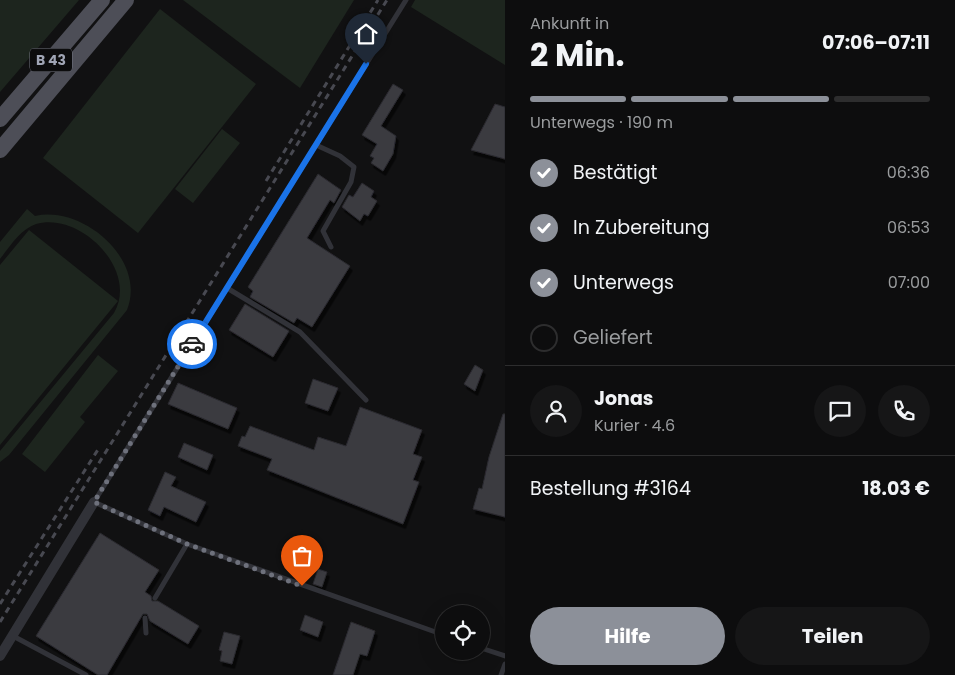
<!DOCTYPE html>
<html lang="de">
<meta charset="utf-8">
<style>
:root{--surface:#0d0d0e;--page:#161617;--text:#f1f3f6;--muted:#9a9c9e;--line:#2d2d2e;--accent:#8c9099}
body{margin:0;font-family:Poppins,sans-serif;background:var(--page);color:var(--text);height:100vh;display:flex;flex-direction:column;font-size:19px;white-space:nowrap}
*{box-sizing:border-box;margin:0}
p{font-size:16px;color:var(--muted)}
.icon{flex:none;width:28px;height:28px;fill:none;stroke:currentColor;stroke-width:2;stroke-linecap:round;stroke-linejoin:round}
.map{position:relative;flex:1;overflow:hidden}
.details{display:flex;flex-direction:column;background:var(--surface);width:450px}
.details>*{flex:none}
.tools{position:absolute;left:435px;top:605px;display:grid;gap:10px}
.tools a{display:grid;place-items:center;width:55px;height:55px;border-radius:50%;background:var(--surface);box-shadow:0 5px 20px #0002,0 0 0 1px var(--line);font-size:25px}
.pin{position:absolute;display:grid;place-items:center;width:42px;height:42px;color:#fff;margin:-51px -21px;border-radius:50% 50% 50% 0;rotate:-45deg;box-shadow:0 0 5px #0007}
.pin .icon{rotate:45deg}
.courier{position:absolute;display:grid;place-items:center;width:50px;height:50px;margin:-25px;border:4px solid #1a73e8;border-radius:50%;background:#fff;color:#222;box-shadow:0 1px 6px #0007}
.head em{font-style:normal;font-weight:700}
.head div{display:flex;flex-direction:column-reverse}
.head{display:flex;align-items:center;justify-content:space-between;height:85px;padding:0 25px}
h1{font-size:32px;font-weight:700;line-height:38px}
.bar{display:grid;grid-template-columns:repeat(4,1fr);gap:8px 5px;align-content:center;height:60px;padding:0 25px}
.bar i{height:6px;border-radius:4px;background:var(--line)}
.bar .on{background:var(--accent)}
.bar p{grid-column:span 4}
.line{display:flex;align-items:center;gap:12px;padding:0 25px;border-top:1px solid var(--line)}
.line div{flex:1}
.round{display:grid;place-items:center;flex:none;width:52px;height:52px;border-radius:26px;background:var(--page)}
ol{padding:0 25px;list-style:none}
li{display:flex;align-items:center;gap:15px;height:55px}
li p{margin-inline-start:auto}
li .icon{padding:5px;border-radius:50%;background:var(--accent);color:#fff;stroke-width:4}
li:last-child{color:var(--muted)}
li i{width:28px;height:28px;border:2px solid var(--line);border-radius:50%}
.button{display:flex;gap:10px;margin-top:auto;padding:10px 25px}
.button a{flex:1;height:58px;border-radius:30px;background:var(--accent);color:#fff;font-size:20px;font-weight:700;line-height:58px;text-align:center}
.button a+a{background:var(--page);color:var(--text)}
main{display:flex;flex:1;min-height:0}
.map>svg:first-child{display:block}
.green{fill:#1d251e}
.building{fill:#3a3a41;stroke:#2b2a2f;filter:url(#shadow)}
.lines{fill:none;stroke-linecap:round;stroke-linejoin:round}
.service{stroke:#313238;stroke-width:5}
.minor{stroke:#313238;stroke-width:10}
.primary{stroke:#4d4e57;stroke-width:16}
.rail{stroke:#484951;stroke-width:3;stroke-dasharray:6 5;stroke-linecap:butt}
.done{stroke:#6e717c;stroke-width:5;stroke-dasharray:0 9}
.route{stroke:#1a73e8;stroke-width:6}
.labels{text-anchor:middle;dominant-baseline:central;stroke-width:4;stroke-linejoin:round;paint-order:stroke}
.shield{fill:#0c0c0d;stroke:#747783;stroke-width:1}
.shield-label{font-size:14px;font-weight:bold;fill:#a0a5b5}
</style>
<main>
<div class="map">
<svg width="505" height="675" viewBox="0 0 505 675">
<defs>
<filter id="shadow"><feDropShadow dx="2.5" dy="4.5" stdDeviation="0" flood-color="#0009"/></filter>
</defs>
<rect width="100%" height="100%" fill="#111112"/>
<g class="green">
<path d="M0 0H79L0 92Z"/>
<path d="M183 0H354L300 88Z"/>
<path d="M415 0H505V65L411 7Z"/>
<path d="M160 9 256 84 138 233 43 158Z"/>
<path d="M222 129 240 143 193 203 175 189Z"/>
<path d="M27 209 35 216C83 205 147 260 127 310L9 455 0 462V451L114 313C139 270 80 211 36 224 21 229 10 246 0 259V242Z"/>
<path d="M29 230 118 301 0 445V265Z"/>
<path d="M98 355 118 371 80 417 85 422 45 472 22 454Z"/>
</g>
<g class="building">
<path d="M393 84 403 90 381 126 396 136 393 154 383 171 371 163 374 158 370 156 377 144 362 135Z"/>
<path d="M495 104 505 107V159L471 150Z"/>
<path d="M318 174 341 190 334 203 330 200 307 238 350 266 312 327 297 318 294 323 250 297 253 291 248 287Z"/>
<path d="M362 183 374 191 371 197 377 201 368 216 364 214 360 221 342 207 349 195 353 197Z"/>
<path d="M245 304 289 331 273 357 229 330Z"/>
<path d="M475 365 483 370 475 391 464 384Z"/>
<path d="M313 379 338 388 328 411 305 403Z"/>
<path d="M178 383 237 408 228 429 168 404Z"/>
<path d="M360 407 422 430 413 454 422 457 413 480 419 482 403 524 267 470 272 459 238 446 242 436 245 437 250 426 314 450 318 437 346 446Z"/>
<path d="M503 414H505V517L473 509 479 488 482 489 489 457Z"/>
<path d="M184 443 213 455 207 470 178 457Z"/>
<path d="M165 472 176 477 171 486 206 502 196 522 164 507 160 516 148 510Z"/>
<path d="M100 533 159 570 145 592 151 596 152 601H158L199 626 188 644 150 621 147 614H143L107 675H98L36 636Z"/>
<path d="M318 569 327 572 322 587 313 584Z"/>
<path d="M305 615 323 622 318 637 300 630Z"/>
<path d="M351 622 375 631 367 656 360 654 353 675H333Z"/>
<path d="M224 632 240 636 232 664 220 661 222 651 219 650Z"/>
</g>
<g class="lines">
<g class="service">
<path d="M406 0 94 502 187 544 444 635"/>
<path d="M316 145 340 156 354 167 351 182 323 231 331 247"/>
<path d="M227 288 300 332 366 400"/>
<path d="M155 598 187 544"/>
<path d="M145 618 146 633"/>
<path d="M13 636 86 675"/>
<path d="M481 648 505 656"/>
<path d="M501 675 505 664"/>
</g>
<path class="minor" d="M0 656 94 502"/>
<g class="primary">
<path d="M0 119 102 0"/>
<path d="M0 150 126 0"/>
</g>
<g class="rail">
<path d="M266 181 378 0"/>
<path d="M0 604 99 448"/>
<path d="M0 622 387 0"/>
</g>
</g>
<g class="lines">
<path class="done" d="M192 344 94 502 187 544 302 586"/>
<path class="route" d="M192 344 366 64"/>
</g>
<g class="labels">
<rect class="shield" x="30" y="48.5" width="42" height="23" rx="4"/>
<g class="shield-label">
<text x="51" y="60">B 43</text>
</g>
</g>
</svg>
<div class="tools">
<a><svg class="icon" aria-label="locate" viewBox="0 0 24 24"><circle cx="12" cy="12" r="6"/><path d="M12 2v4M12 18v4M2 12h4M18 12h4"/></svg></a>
</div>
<div class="pin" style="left:302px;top:586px;background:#ea580c"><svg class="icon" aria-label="bag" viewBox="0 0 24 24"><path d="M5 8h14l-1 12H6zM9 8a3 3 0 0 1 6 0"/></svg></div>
<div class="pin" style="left:366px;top:64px;background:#1f2937"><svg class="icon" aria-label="home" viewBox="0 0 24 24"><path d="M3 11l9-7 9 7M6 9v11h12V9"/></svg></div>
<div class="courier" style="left:192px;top:344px"><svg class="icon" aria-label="car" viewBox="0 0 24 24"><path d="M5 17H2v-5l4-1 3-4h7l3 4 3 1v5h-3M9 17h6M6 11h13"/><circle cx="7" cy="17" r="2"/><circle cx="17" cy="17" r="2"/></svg></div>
</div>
<section class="details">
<div class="head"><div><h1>2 Min.</h1><p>Ankunft in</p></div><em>07:06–07:11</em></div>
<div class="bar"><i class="on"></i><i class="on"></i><i class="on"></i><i></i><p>Unterwegs · 190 m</p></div>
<ol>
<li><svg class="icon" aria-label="check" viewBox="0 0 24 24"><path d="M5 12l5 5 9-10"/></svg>Bestätigt<p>06:36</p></li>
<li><svg class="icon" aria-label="check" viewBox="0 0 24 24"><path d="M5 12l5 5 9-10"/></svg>In Zubereitung<p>06:53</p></li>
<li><svg class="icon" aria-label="check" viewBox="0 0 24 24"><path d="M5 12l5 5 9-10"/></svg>Unterwegs<p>07:00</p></li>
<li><i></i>Geliefert</li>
</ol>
<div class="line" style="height:90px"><a class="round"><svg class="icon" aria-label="person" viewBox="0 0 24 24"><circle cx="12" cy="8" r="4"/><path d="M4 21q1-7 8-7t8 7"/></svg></a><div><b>Jonas</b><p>Kurier · 4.6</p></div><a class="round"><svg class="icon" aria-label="chat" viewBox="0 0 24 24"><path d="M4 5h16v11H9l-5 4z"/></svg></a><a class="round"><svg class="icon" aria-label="phone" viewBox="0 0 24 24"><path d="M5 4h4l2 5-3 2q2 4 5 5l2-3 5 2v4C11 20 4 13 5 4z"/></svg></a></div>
<div class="line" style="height:65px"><div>Bestellung #3164</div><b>18.03 €</b></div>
<div class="button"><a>Hilfe</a><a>Teilen</a></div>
</section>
</main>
